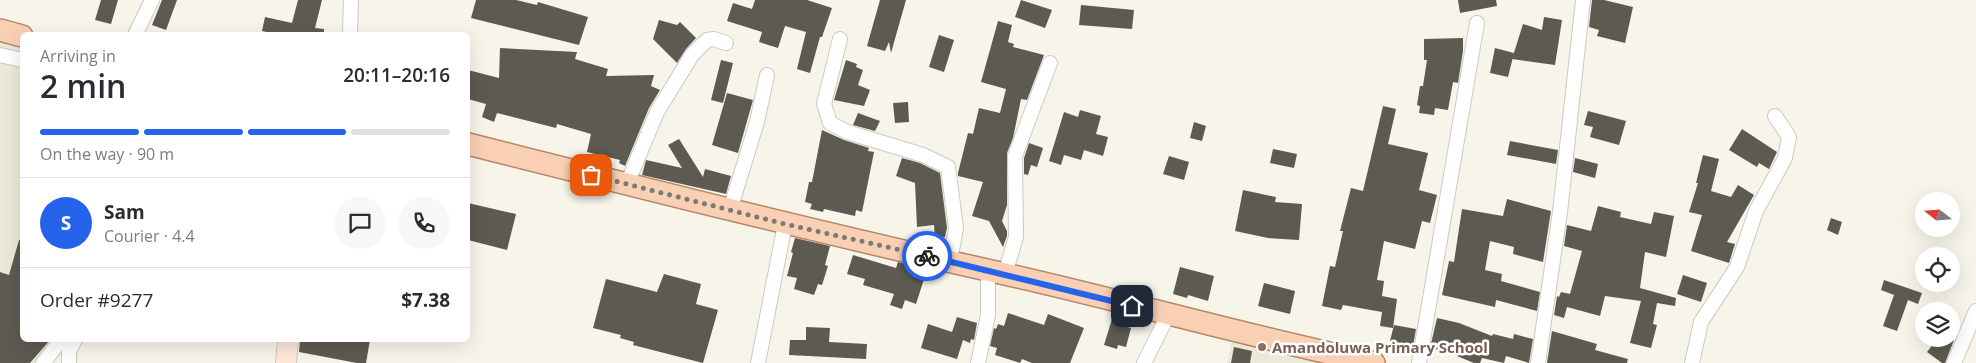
<!DOCTYPE html>
<meta charset="utf-8">
<style>
:root{--surface:#fff;--page:#f7f7f7;--text:#2b2b33;--muted:#7c7c81;--line:#e1e1e2;--accent:#2563eb}
body{margin:0;font-family:"Open Sans",sans-serif;background:var(--page);color:var(--text);height:100vh;display:flex;flex-direction:column;font-size:19px;white-space:nowrap}
*{box-sizing:border-box;margin:0}
p{font-size:16px;color:var(--muted)}
.icon{flex:none;width:28px;height:28px;fill:none;stroke:currentColor;stroke-width:2;stroke-linecap:round;stroke-linejoin:round}
.map{position:relative;flex:1;overflow:hidden}
.sheet{position:absolute;left:20px;top:32px;width:450px;height:310px;display:flex;flex-direction:column;background:var(--surface);border-radius:8px;box-shadow:0 5px 20px #0002}
.sheet>*{flex:none}
.needle{width:32px;rotate:287deg}
.tools{position:absolute;left:1915px;top:192px;display:grid;gap:10px}
.tools a{display:grid;place-items:center;width:45px;height:45px;border-radius:50%;background:var(--surface);box-shadow:0 5px 20px #0002;font-size:25px}
.pin{position:absolute;display:grid;place-items:center;width:42px;height:42px;color:#fff;margin:-21px;border-radius:10px;box-shadow:0 2px 8px #0006}
.courier{position:absolute;display:grid;place-items:center;width:50px;height:50px;margin:-25px;border:4px solid #2563eb;border-radius:50%;background:#fff;color:#222;box-shadow:0 1px 6px #0007}
.summary em{font-style:normal;font-weight:600}
.summary div{display:flex;flex-direction:column-reverse}
.summary{display:flex;align-items:center;justify-content:space-between;height:85px;padding:0 20px}
h1{font-size:32px;font-weight:600;line-height:38px}
.bar{display:grid;grid-template-columns:repeat(4,1fr);gap:8px 5px;align-content:center;height:60px;padding:0 20px}
.bar i{height:6px;border-radius:4px;background:var(--line)}
.bar .selected{background:var(--accent)}
.bar p{grid-column:span 4}
.line{display:flex;align-items:center;gap:12px;padding:0 20px;border-top:1px solid var(--line)}
.line div{flex:1}
.round{display:grid;place-items:center;flex:none;width:52px;height:52px;border-radius:26px;background:var(--page)}
.map>svg:first-child{display:block}
.built{fill:#ede9d8}
.building{fill:#5c5a51}
.lines{fill:none;stroke-linecap:round;stroke-linejoin:round}
.street-casing{stroke:#cccac0;stroke-width:16}
.secondary-casing{stroke:#cccac0;stroke-width:22}
.primary-casing{stroke:#b48767;stroke-width:24}
.street{stroke:#fff;stroke-width:14}
.secondary{stroke:#fde8da;stroke-width:20}
.primary{stroke:#fad0b4;stroke-width:21}
.done{stroke:#7c7a74;stroke-width:5;stroke-dasharray:0 9}
.route{stroke:#2563eb;stroke-width:6}
.education-dot{fill:#8d6e63;stroke:#fff;stroke-width:2}
.labels{text-anchor:middle;dominant-baseline:central;stroke-width:5;stroke-linejoin:round;paint-order:stroke}
.education-label{font-size:15px;font-weight:bold;fill:#785e54;stroke:#fff;text-anchor:start}
</style>
<div class="map">
<svg width="1976" height="363" viewBox="0 0 1976 363">
<rect width="100%" height="100%" fill="#f7f5ea"/>
<g class="built">
<path d="M0 31 22 36V340H63L48 363H0Z"/>
<path d="M1234 331 1354 363H1227Z"/>
</g>
<g class="building">
<path d="M101 0H118L111 24 95 20Z"/>
<path d="M162 0H177L166 30 152 25Z"/>
<path d="M298 0H322L315 28 324 29V35H280L262 31 265 17 292 23Z"/>
<path d="M476 0H516L537 5 538 2 588 17 579 45 471 18Z"/>
<path d="M755 0H807L832 8 822 37H820L810 73 797 69 806 32 785 26 778 48 759 42 762 32 727 21 733 3 752 9Z"/>
<path d="M880 0H906L891 53 889 42 885 51 867 46Z"/>
<path d="M1021 0 1052 10 1045 28 1015 17Z"/>
<path d="M1458 0H1496L1497 6 1460 13Z"/>
<path d="M1592 0H1604L1633 7 1625 43 1597 36 1599 30 1589 27Z"/>
<path d="M1081 5 1134 10 1132 29 1079 25Z"/>
<path d="M1544 17 1562 20 1555 65 1512 59 1523 24 1542 30Z"/>
<path d="M659 20 677 25 680 22 696 38 686 49 677 63 653 39Z"/>
<path d="M998 21 1012 25 1008 42 1014 44 1013 47 1044 55 1027 100 1021 99 1013 138 1007 153V205L1002 221 1007 231V236L1003 247 989 221 972 216 983 182 958 176V173L968 133 973 134 979 108 1000 113 1006 89 981 82Z"/>
<path d="M939 35 954 40 944 72 929 67Z"/>
<path d="M1463 38V51L1458 83 1453 82 1448 110 1435 108 1434 115 1419 113 1420 106 1417 105 1420 86H1423L1427 60H1424V39Z"/>
<path d="M500 48 577 52 575 59 608 69 606 76 654 75 651 86 660 90 649 108 625 166 619 163 620 160 587 152 591 134 557 124 556 128 497 113 494 122 482 117 486 104 468 99V70L499 78Z"/>
<path d="M1495 48 1514 53 1508 77 1490 73Z"/>
<path d="M721 60 733 63 723 103 711 100Z"/>
<path d="M846 60 857 64 856 67 863 70 858 85 870 90 864 106 834 100Z"/>
<path d="M727 93 753 100 738 153 712 145Z"/>
<path d="M908 102 909 122 895 123 893 103Z"/>
<path d="M1383 106 1396 109 1388 144 1428 153 1419 190 1437 195 1430 223 1422 221 1415 249 1384 241 1377 280 1384 281 1382 296 1397 299 1393 328 1380 326 1382 312 1343 305 1341 310 1322 306 1330 266 1335 267 1343 231H1340L1351 188 1363 191Z"/>
<path d="M1080 110 1101 116 1096 134 1108 137 1103 156 1084 150 1081 160 1064 155 1061 165 1049 161 1064 112 1078 117Z"/>
<path d="M1588 111 1626 121 1619 145 1590 137 1593 127 1584 125Z"/>
<path d="M858 113 880 121 875 131 853 125Z"/>
<path d="M1194 122 1206 126 1202 141 1190 138Z"/>
<path d="M1742 129 1777 152 1769 169 1759 163 1757 167 1729 150Z"/>
<path d="M822 130 844 140 869 148 868 151 874 152 862 212 856 210 855 216 824 209 823 212 810 209 812 204 805 202 809 182H812Z"/>
<path d="M679 139 703 177 705 169 731 176 726 194 642 175 646 160 682 168 668 145Z"/>
<path d="M1510 141 1558 150 1556 164 1507 155Z"/>
<path d="M1029 143 1043 148 1037 167 1031 165 1028 175 1024 174V158Z"/>
<path d="M1273 149 1297 154 1294 168 1270 163Z"/>
<path d="M1703 155 1719 159 1711 191 1731 197 1738 185 1754 195 1727 242 1735 244 1729 263 1691 251 1702 215 1689 212 1698 183H1696Z"/>
<path d="M1169 156 1189 162 1184 180 1163 174Z"/>
<path d="M902 158 920 163 940 173 947 228 945 237 935 238 934 225 917 227 915 183 896 176Z"/>
<path d="M1575 158 1598 164 1595 178 1573 172Z"/>
<path d="M1243 190 1276 197 1275 202 1302 204 1299 240 1268 238 1235 231Z"/>
<path d="M1507 199 1551 211 1543 262 1513 254 1514 247 1490 241 1485 270 1502 274 1501 281 1540 292 1537 311 1496 300 1495 307 1442 295 1449 261 1454 262 1462 209 1503 216Z"/>
<path d="M468 203 516 214 507 250 468 240Z"/>
<path d="M1598 206 1621 212 1620 217 1651 224 1654 212 1674 216 1666 257 1645 252 1640 288 1676 298 1675 306 1657 303 1653 324 1657 325 1651 348 1630 343 1641 301 1605 296 1600 316 1567 307 1564 318 1554 315 1557 296 1559 297 1561 292 1570 294 1582 251 1564 246 1567 225 1591 231Z"/>
<path d="M1831 218 1842 222 1838 235 1827 230Z"/>
<path d="M795 238 830 246 825 265 828 266 822 285 818 284 814 295 794 289 797 278 787 276 793 253 791 252Z"/>
<path d="M19 240 22 241V340H50L30 363H0V272L9 275Z"/>
<path d="M853 255 896 268 898 262 913 266 912 269 926 273 916 304 905 300 902 309 890 305 894 294 863 285 865 279 847 274Z"/>
<path d="M1180 267 1214 276 1208 301 1188 295 1187 298 1173 294Z"/>
<path d="M664 274 701 284 696 304 718 310 703 363 633 345 634 342 620 338 621 335 593 328 606 279 657 292Z"/>
<path d="M1683 275 1707 283 1701 302 1677 294Z"/>
<path d="M1884 280 1922 293 1918 304 1908 300 1897 331 1883 326 1894 295 1881 290Z"/>
<path d="M1264 283 1295 291 1290 314 1258 306Z"/>
<path d="M1008 313 1044 325 1048 314 1084 328 1070 363H1032L1022 359 1020 363 995 355 997 348 990 346 994 328 996 329 998 324 1004 326Z"/>
<path d="M957 317 977 323 974 340 971 339 970 343 963 340 957 359 921 348 928 324 952 332Z"/>
<path d="M1437 318 1459 323 1492 336 1493 334 1513 339 1514 334 1533 339 1529 363 1506 356 1504 363 1482 358 1480 363H1474L1457 356 1458 355 1430 348Z"/>
<path d="M1112 319 1125 322 1124 326 1131 328 1126 347 1118 345 1117 349 1104 345Z"/>
<path d="M1394 325 1416 329 1413 346 1390 341Z"/>
<path d="M806 327 830 328 829 342 867 344 866 359 789 355 790 340H806Z"/>
<path d="M1552 331 1597 344 1595 350 1628 359 1627 363H1547Z"/>
<path d="M1937 339 1954 340 1945 363H1942L1927 352Z"/>
<path d="M300 340H370L366 363H357L299 352Z"/>
<path d="M1234 347 1252 351 1250 363H1231Z"/>
</g>
<g class="lines">
<defs>
<g id="street">
<path d="M135 35 152 0"/>
<path d="M350 35 351 0"/>
<path d="M840 39 824 104 830 123 847 132 923 155 948 167 956 228 950 261"/>
<path d="M0 55 22 60"/>
<path d="M627 184 657 112 692 55 707 40 714 39 726 43"/>
<path d="M730 210 757 122 767 75"/>
<path d="M1005 274 1016 237 1015 156 1050 63"/>
<path d="M43 363 61 340"/>
<path d="M69 363V351L75 340"/>
<path d="M758 363 785 224"/>
<path d="M978 363 988 315V271"/>
<path d="M1144 363 1168 315"/>
<path d="M1419 363 1477 23"/>
<path d="M1538 363 1560 212 1583 0"/>
<path d="M1692 363 1701 322 1737 267 1756 211 1785 158 1789 137 1775 116"/>
<path d="M1954 363 1976 311"/>
</g>
<path id="secondary" d="M286 363 288 340"/>
<g id="primary">
<path d="M0 30 22 36"/>
<path d="M468 144C646 189 825 234 1005 274 1129 302 1250 337 1374 363"/>
</g>
</defs>
<use href="#street" class="street-casing"/>
<use href="#secondary" class="secondary-casing"/>
<use href="#primary" class="primary-casing"/>
<use href="#street" class="street"/>
<use href="#secondary" class="secondary"/>
<use href="#primary" class="primary"/>
</g>
<g class="lines">
<path class="done" d="M591 175 785 224 927 256"/>
<path class="route" d="M927 256 1132 306"/>
</g>
<circle class="education-dot" cx="1262" cy="347" r="5"/>
<g class="labels">
<g class="education-label">
<text x="1272" y="347">Amandoluwa Primary School</text>
</g>
</g>
</svg>
<div class="tools">
<a><svg class="needle" viewBox="-14 -14 28 28"><path d="M0-13l5 13h-10z" fill="#e53935"/><path d="M0 13l5-13h-10z" fill="#7c7c81"/></svg></a>
<a><svg class="icon" aria-label="locate" viewBox="0 0 24 24"><circle cx="12" cy="12" r="6"/><path d="M12 2v4M12 18v4M2 12h4M18 12h4"/></svg></a>
<a><svg class="icon" aria-label="layers" viewBox="0 0 24 24"><path d="M12 4l9 5-9 5-9-5zM3 14l9 5 9-5"/></svg></a>
</div>
<div class="pin" style="left:591px;top:175px;background:#ea580c"><svg class="icon" aria-label="bag" viewBox="0 0 24 24"><path d="M5 8h14l-1 12H6zM9 8a3 3 0 0 1 6 0"/></svg></div>
<div class="pin" style="left:1132px;top:306px;background:#1f2937"><svg class="icon" aria-label="home" viewBox="0 0 24 24"><path d="M3 11l9-7 9 7M6 9v11h12V9"/></svg></div>
<div class="courier" style="left:927px;top:256px"><svg class="icon" aria-label="bike" viewBox="0 0 24 24"><circle cx="6" cy="16" r="4"/><circle cx="18" cy="16" r="4"/><path d="M6 16l4-8h5l3 8M10 8l3 8H6M13 5h3"/></svg></div>
<section class="sheet">
<div class="summary"><div><h1>2 min</h1><p>Arriving in</p></div><em>20:11–20:16</em></div>
<div class="bar"><i class="selected"></i><i class="selected"></i><i class="selected"></i><i></i><p>On the way · 90 m</p></div>
<div class="line" style="height:90px"><b class="round" style="background:var(--accent);color:#fff">S</b><div><b>Sam</b><p>Courier · 4.4</p></div><a class="round"><svg class="icon" aria-label="chat" viewBox="0 0 24 24"><path d="M4 5h16v11H9l-5 4z"/></svg></a><a class="round"><svg class="icon" aria-label="phone" viewBox="0 0 24 24"><path d="M5 4h4l2 5-3 2q2 4 5 5l2-3 5 2v4C11 20 4 13 5 4z"/></svg></a></div>
<div class="line" style="height:65px"><div>Order #9277</div><b>$7.38</b></div>
</section>
</div>
